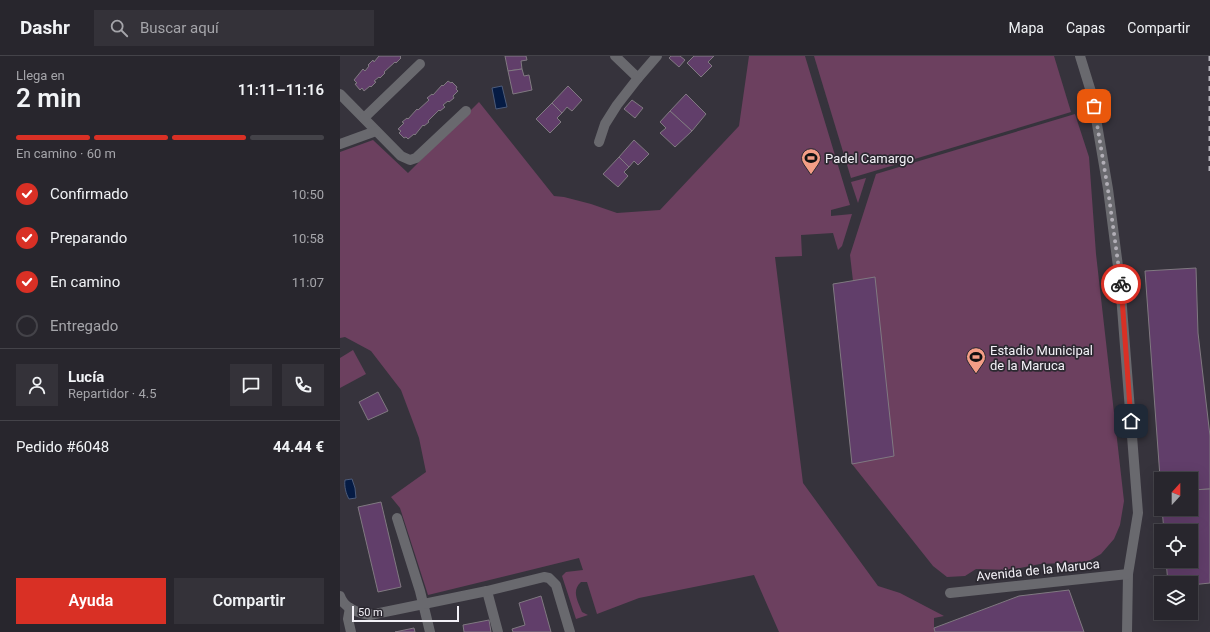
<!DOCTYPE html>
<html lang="es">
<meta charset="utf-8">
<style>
:root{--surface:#28262d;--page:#343239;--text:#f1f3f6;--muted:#a5a5aa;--line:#444349;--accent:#d93025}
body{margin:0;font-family:Roboto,sans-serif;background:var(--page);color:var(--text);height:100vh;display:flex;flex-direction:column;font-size:15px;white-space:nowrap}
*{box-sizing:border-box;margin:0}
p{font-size:13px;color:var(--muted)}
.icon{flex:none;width:22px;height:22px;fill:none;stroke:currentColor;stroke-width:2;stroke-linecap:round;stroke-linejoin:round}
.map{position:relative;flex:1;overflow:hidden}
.drawer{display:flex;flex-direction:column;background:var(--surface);width:340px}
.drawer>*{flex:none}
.needle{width:26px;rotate:21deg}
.tools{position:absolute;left:814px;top:416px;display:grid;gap:8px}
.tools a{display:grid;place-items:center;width:44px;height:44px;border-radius:0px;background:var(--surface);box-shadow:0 4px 16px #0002,0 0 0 1px var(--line);font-size:20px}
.scale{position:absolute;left:12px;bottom:10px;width:107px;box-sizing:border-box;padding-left:4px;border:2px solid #f3f1f7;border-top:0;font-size:11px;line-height:14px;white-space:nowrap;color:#f3f1f7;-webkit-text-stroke:3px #2c2931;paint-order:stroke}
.pin{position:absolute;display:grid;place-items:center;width:34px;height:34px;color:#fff;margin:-17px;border-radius:8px;box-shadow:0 2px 6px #0006}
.courier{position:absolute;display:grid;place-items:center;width:40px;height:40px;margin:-20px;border:3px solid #d93025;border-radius:50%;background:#fff;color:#222;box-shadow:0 1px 5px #0007}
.summary em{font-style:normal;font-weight:600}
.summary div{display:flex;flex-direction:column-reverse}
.summary{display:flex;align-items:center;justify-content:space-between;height:68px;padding:0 16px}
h1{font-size:26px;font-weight:600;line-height:30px}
.bar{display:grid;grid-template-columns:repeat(4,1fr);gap:6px 4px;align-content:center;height:48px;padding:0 16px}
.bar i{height:5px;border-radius:3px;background:var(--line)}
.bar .selected{background:var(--accent)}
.bar p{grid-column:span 4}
.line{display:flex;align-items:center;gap:10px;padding:0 16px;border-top:1px solid var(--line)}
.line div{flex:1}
.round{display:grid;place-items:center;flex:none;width:42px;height:42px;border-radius:0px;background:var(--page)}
ol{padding:0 16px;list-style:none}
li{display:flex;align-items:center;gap:12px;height:44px}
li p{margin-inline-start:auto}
li .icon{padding:4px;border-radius:50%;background:var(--accent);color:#fff;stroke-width:4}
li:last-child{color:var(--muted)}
li i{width:22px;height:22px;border:2px solid var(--line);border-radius:50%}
.button{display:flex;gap:8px;margin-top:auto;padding:8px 16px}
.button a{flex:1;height:46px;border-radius:0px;background:var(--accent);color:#fff;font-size:16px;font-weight:600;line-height:46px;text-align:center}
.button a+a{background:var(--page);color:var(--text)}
header{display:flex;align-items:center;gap:24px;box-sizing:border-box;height:56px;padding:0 20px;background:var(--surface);border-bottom:1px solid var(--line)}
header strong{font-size:19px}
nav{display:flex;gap:22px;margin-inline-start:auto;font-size:14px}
.search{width:280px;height:36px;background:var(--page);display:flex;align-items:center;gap:10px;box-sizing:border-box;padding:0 14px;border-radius:0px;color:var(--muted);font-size:15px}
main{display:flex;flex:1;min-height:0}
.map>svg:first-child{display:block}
.green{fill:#6c405f}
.water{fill:#051b44;stroke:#4c5b7a}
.building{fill:#613e6a;stroke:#807981}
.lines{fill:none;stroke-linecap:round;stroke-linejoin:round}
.street{stroke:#69696e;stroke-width:10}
.rail{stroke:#b5b3ba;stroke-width:3;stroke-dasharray:5 5;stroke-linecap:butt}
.done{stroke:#b1aeb6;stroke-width:4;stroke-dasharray:0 7.2}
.route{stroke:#d93025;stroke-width:5}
.labels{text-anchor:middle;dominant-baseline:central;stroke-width:3.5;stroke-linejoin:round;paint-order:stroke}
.poi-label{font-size:13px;fill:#f3f1f7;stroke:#2c2931;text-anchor:start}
.street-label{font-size:13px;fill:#f3f1f7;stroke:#2c2931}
</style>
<header>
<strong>Dashr</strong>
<div class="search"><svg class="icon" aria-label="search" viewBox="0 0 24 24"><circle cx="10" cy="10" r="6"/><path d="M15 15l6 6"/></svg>Buscar aquí</div>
<nav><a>Mapa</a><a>Capas</a><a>Compartir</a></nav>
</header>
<main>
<section class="drawer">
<div class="summary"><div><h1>2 min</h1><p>Llega en</p></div><em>11:11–11:16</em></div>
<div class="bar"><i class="selected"></i><i class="selected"></i><i class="selected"></i><i></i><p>En camino · 60 m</p></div>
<ol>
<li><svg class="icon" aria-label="check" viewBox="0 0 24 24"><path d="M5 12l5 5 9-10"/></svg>Confirmado<p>10:50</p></li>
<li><svg class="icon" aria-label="check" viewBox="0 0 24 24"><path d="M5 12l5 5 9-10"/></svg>Preparando<p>10:58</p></li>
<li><svg class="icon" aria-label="check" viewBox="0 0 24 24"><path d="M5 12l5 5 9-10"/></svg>En camino<p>11:07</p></li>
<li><i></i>Entregado</li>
</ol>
<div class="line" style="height:72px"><a class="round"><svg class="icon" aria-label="person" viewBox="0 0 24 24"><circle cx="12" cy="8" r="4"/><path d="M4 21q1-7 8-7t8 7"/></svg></a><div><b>Lucía</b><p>Repartidor · 4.5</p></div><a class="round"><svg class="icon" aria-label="chat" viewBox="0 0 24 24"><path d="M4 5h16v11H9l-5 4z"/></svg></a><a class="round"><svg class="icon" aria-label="phone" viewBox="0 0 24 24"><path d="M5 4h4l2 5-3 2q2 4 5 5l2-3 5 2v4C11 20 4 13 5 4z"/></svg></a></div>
<div class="line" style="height:52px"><div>Pedido #6048</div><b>44.44 €</b></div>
<div class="button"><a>Ayuda</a><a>Compartir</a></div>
</section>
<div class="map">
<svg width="870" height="576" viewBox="0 0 870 576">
<rect width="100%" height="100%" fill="#36333c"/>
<g class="green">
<path d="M409 0H465L510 149 491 154V160L512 158 502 190 498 194 493 177 461 179 462 200 435 201 463 427 538 530 560 537 604 560 594 562V572L595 576H439L414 519 299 542 257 558 247 526H241C231 535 238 545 242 556L248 559 236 563 222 520 226 516 243 514 239 502 88 539 60 452 51 441 86 416 79 382 61 334 31 295 5 281 0 282V96L33 84 68 117 139 46 214 140 224 141 251 148 277 157 320 154 399 70Z"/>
<path d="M474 0H714L731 56 511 122Z"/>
<path d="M735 58 749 101 756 198 784 445 780 469 774 483 761 498 747 506 700 508 670 514 636 513 625 520 607 521 593 510 512 408 513 225 510 199 536 118Z"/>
<path d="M526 122 518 147 511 126Z"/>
<path d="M13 294 26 318 0 332V302Z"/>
</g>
<g class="water">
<path d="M162 30 167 51 156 53 152 32Z"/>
<path d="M12 423 15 432 16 442 9 443C6 438 4 430 5 424Z"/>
</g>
<g class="building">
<path d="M39 0H61L60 1 61 2 56 7 55 6 44 16 45 17 40 22 39 21 34 25 36 26 31 31 30 30 24 35 22 32 20 34 15 28 17 27 14 24 23 13 25 15 29 10 28 9 33 4 34 6Z"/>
<path d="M165 0H186L187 4 181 5 182 13 168 15Z"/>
<path d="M331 0H340L345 4 339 11 329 2Z"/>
<path d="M354 0H374L368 6 372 10 361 21 347 7Z"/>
<path d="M182 13 184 20 189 19 192 34 173 38 168 15Z"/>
<path d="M108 25 111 27 112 26 117 31 116 33 118 35 113 40 114 42 109 46 108 45 103 49 105 51 100 55 99 54 88 65 89 66 84 70 83 69 75 79 74 78 68 83 66 81 64 82 59 77 61 75 58 73 64 67 62 66 67 62 68 63 77 53 78 54 89 44 87 42 92 38 93 39 102 29 103 30Z"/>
<path d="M228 30 242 44 232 55 227 51 222 57 212 47Z"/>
<path d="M346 38 366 58 352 75 330 55Z"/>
<path d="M292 44 303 52 295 62 284 53Z"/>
<path d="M212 47 222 57 217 62 221 66 210 77 196 63Z"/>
<path d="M330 55 352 75 335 91 320 77 326 72 320 66Z"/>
<path d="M294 84 309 98 298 109 294 105 289 111 279 101Z"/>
<path d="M279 101 289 111 284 116 288 120 278 131 263 118Z"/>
<path d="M856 212 858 277 870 380V433L851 434V423H821V435L805 215Z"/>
<path d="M535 221 554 400 512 408 493 228Z"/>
<path d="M38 336 48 355 28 364 19 346Z"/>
<path d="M870 433V527L851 529V527H828L826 505H851V475H824L822 453H851V434Z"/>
<path d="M41 446 61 531 38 536 18 451Z"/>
<path d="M729 534 744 576H595L594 572 679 540Z"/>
<path d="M201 540 211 576H173L172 573 185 569 179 547Z"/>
<path d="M149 564 151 576H124L123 569Z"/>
<path d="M74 572 75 576H55Z"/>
</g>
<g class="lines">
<g class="street">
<path d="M275 0 298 22 317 0"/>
<path d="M740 0 752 39 768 133 780 226 798 457 788 518 787 576"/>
<path d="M0 38 61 100 70 104 76 102 126 55"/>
<path d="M24 62 80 8"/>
<path d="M259 86 265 68 277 49 298 22"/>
<path d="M0 88 36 75"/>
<path d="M57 462 80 535 90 576"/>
<path d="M147 535 158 576"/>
<path d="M610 537 788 518"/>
<path d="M0 540C4 553 18 557 30 559L147 535 204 521 209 522 216 529 230 576"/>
<path d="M10 552 8 563 11 576"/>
</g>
<path class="rail" d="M870 0V117"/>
</g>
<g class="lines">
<path class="done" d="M754 50 768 134 781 228"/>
<path class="route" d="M781 228 791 365"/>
</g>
<defs>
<symbol id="stadium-pin" viewBox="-11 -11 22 30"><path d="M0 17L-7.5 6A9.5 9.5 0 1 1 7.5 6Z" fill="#f49e86" stroke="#2c2931"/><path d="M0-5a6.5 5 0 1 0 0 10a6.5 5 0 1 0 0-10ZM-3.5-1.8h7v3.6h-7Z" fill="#111"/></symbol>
</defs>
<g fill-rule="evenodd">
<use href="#stadium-pin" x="460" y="91" width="22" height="30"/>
<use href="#stadium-pin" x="625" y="290" width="22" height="30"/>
</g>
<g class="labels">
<g class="poi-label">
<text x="485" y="102">Padel Camargo</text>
<text x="650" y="294">Estadio Municipal<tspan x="650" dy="15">de la Maruca</tspan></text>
</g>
<g class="street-label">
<text transform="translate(698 514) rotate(-6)">Avenida de la Maruca</text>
</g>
</g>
</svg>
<div class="tools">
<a><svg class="needle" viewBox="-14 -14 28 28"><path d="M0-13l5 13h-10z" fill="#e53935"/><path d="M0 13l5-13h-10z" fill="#a5a5aa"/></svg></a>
<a><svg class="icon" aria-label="locate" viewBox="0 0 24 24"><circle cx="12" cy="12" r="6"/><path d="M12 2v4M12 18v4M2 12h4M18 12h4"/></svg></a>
<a><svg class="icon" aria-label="layers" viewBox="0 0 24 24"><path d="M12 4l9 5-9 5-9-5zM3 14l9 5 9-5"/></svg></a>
</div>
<div class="scale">50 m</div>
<div class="pin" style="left:754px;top:50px;background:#ea580c"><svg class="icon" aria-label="bag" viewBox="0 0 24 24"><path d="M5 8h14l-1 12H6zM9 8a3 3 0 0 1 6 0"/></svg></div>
<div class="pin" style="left:791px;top:365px;background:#1f2937"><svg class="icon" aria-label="home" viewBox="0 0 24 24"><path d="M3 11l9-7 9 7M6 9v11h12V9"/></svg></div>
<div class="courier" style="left:781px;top:228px"><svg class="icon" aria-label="bike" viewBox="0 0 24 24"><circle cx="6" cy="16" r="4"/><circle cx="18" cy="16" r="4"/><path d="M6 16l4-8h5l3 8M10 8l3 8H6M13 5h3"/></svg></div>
</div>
</main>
